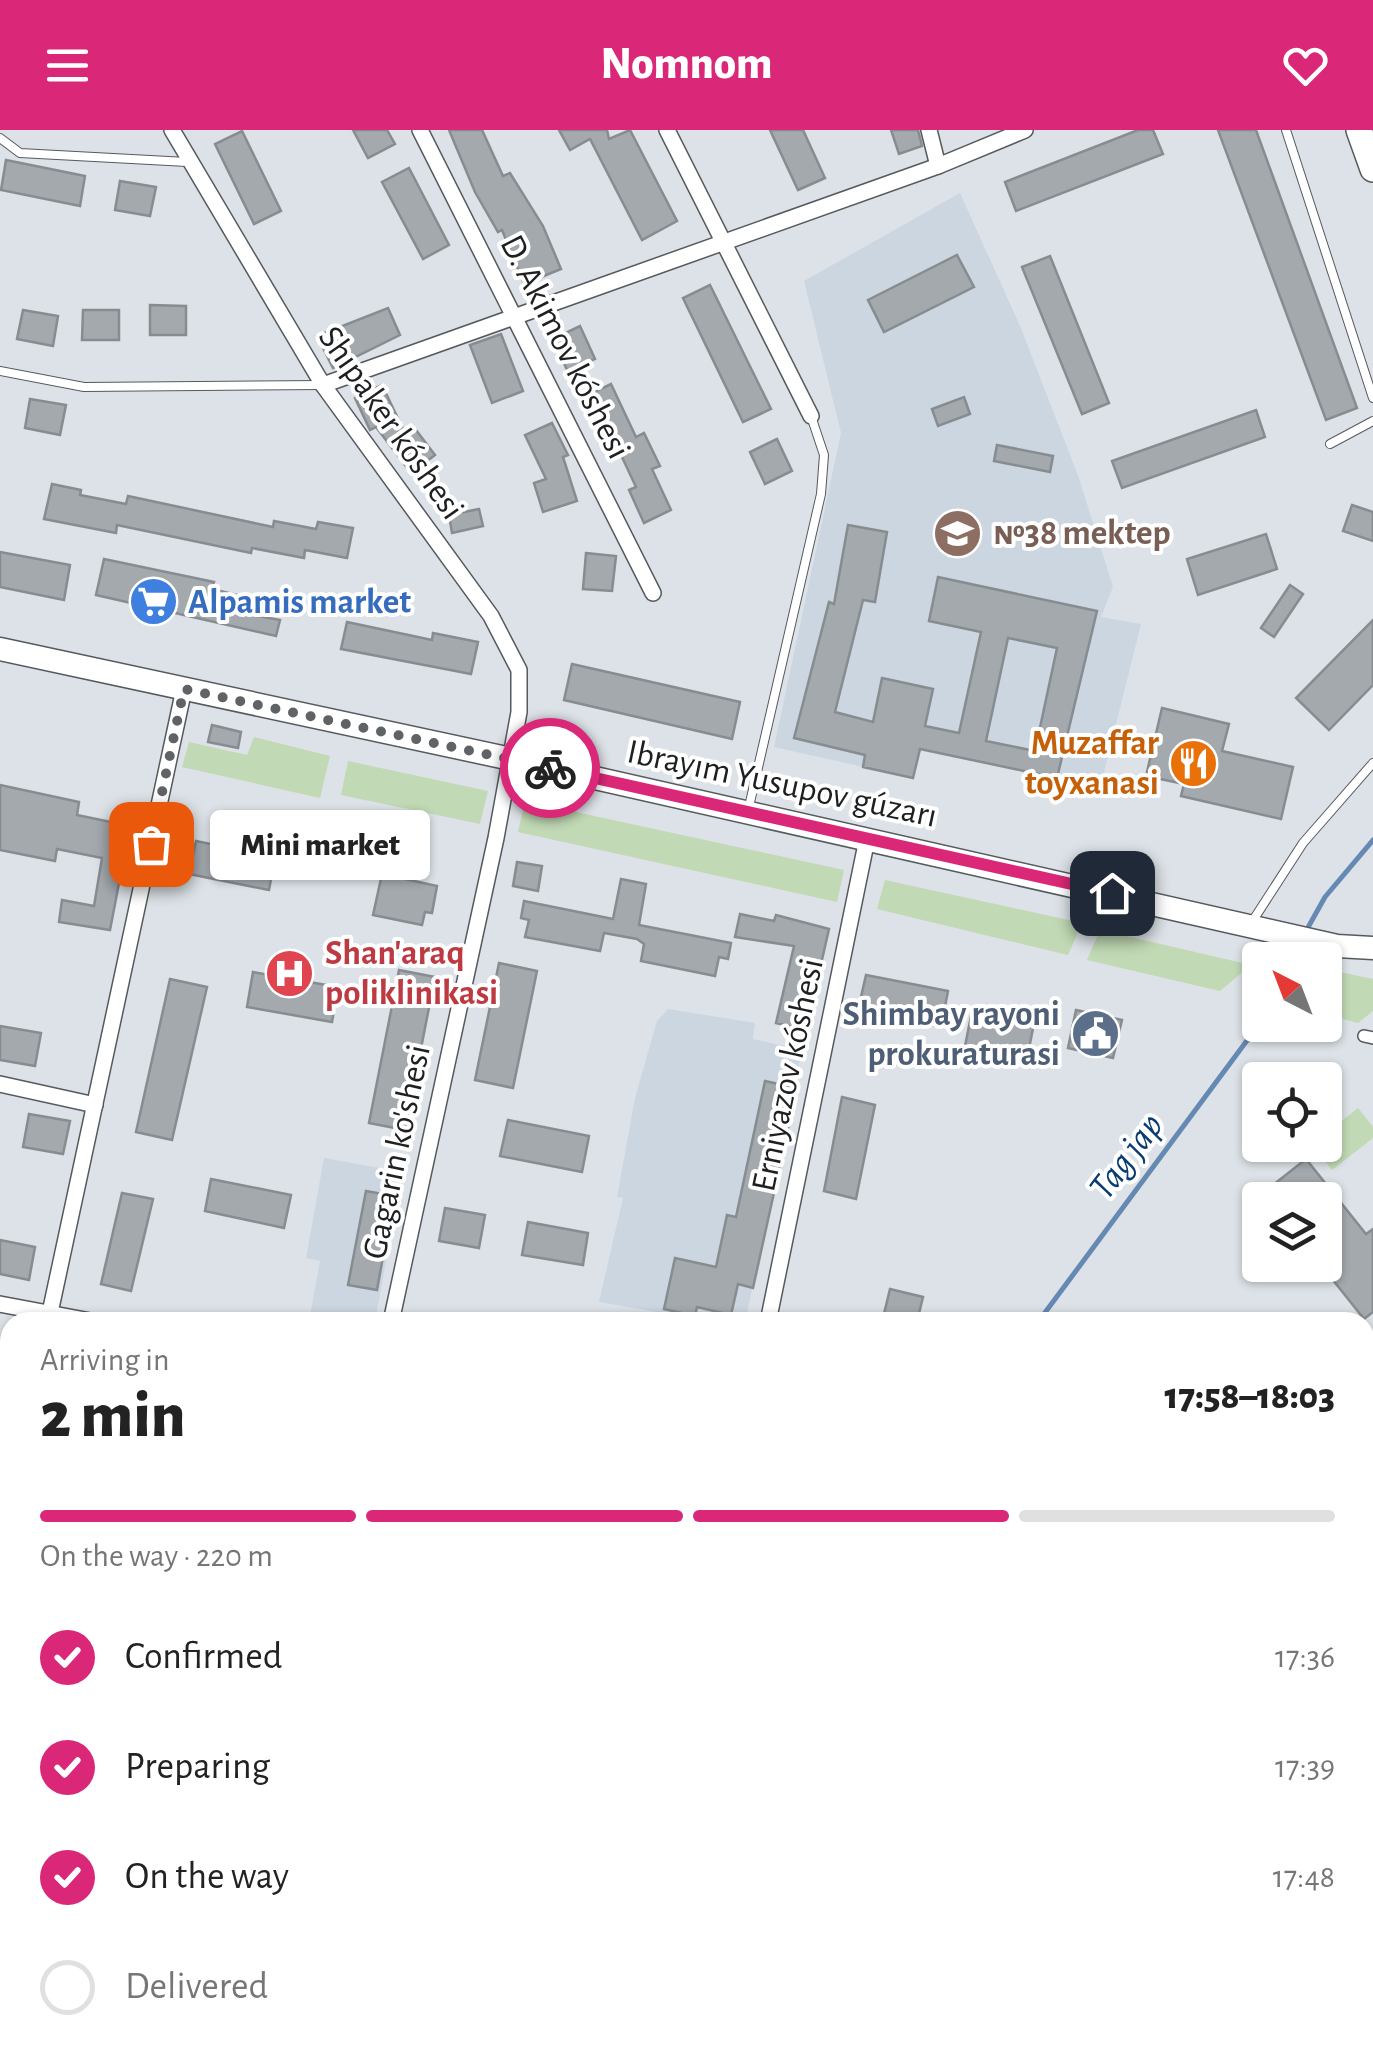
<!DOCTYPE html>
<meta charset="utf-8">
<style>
:root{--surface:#fff;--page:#f6f6f6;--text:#222;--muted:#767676;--line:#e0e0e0;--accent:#db2777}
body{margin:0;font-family:"Alegreya Sans",sans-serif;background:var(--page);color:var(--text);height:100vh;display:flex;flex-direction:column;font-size:38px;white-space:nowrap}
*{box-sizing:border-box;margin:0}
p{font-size:32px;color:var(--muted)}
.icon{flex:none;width:55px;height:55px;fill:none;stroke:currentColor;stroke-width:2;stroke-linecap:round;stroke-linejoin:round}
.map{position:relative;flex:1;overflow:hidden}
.panel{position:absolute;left:0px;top:1182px;width:1375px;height:752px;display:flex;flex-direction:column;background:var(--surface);border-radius:30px 30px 0 0;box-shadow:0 2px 8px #0004}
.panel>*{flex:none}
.needle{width:65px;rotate:318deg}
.buttons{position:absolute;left:1242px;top:812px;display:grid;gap:20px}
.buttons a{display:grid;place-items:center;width:100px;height:100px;border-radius:10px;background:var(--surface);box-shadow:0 2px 8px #0004;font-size:50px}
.pin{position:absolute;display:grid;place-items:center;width:85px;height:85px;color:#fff;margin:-42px;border-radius:20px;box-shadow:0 5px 15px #0006}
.courier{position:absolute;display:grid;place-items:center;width:100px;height:100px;margin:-50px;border:8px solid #db2777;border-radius:50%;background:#fff;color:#222;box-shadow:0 2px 12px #0007}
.bubble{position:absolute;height:70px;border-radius:10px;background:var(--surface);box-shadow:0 2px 8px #0004;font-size:32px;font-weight:800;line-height:70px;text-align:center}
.overview em{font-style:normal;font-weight:800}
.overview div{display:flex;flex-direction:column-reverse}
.overview{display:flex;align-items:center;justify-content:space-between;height:170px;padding:0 40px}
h1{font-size:65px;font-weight:800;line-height:75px}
.bar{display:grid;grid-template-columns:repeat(4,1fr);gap:15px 10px;align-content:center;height:120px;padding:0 40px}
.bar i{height:12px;border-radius:8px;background:var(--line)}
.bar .on{background:var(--accent)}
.bar p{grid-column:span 4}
ol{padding:0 40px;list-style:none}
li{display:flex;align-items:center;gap:30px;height:110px}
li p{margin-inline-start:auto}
li .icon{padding:10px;border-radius:50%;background:var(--accent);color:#fff;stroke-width:4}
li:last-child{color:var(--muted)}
li i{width:55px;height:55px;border:5px solid var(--line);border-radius:50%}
header{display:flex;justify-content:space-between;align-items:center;height:130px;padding:0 40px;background:var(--accent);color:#fff;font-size:45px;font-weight:800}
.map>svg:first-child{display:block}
.built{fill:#cbd6e1}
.green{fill:#c1d9b4}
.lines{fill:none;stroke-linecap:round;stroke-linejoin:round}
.stream{stroke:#6689b3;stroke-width:5}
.building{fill:#a4a9ae;stroke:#878c91;stroke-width:2.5;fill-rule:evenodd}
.service-casing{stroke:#555a5e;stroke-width:10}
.pedestrian-casing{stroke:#555a5e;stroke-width:14}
.minor-casing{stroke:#555a5e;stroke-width:18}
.secondary-casing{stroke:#555a5e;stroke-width:25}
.primary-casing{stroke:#555a5e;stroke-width:28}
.service{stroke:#fff;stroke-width:8}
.pedestrian{stroke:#fff;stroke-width:11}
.minor{stroke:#fff;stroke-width:15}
.secondary{stroke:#fff;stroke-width:22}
.primary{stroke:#fff;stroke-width:25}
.done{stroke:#606366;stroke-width:10;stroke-dasharray:0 18}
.route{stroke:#db2777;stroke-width:12}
.labels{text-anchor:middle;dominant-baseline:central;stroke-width:8;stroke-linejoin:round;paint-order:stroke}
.street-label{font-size:35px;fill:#1d1f21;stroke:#fff}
.education-label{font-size:35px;font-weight:bold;fill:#785e54;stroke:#fff;text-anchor:start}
.shop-label{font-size:35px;font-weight:bold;fill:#366cbe;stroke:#fff;text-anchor:start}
.food-label{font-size:35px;font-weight:bold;fill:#c56008;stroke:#fff;text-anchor:end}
.health-label{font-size:35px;font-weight:bold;fill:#be3a42;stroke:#fff;text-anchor:start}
.service-label{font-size:35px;font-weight:bold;fill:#4e5e75;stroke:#fff;text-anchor:end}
.water-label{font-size:38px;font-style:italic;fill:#083c72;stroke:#fff}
</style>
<header><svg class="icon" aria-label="menu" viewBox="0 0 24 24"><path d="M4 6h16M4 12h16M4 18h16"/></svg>Nomnom<svg class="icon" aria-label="heart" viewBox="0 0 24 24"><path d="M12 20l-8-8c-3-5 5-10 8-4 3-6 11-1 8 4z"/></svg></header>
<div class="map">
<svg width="1373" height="1933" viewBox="0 0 1373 1933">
<rect width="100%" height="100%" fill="#dce2e7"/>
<g class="built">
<path d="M960 63 1020 196 1079 348 1113 457 1101 487 1141 494 1100 658 921 619 913 648 774 617 841 303 804 151Z"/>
<path d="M668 879 755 893 753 909 802 920 745 1192H714L599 1172 623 1068 617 1067 635 968 657 891Z"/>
<path d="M324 1028 402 1042 375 1192H309L320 1131 306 1128Z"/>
</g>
<g class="green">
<path d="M254 607 330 626 320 668 182 637 189 612 247 625Z"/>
<path d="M348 631 488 661 480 694 341 665Z"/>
<path d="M525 671 844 740 837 772 518 702Z"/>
<path d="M885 750 1082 793 1068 825 877 779Z"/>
<path d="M1100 800 1251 835 1220 861 1087 830Z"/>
<path d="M1340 842 1373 849V881L1358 893 1325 884Z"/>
<path d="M1358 978 1373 997V1008L1332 1040 1312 1015H1325V1004Z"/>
</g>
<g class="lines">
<g class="stream">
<path d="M1306 801 1325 767 1373 710"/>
<path d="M1290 830 1298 815"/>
<path d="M1038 1192 1260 893"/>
<path d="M730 1933 732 1925"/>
</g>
</g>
<g class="building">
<path d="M353 0H387L395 14 368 28Z"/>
<path d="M449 0H482L503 46 510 43 543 96 561 139 524 154 502 100 498 102 475 62Z"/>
<path d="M559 0H607L609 9 630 0 677 91 642 110 590 9 570 20Z"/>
<path d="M770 0H803L825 48 798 60Z"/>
<path d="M891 0H918L922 16 899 24Z"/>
<path d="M1138 0H1153L1163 24 1016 81 1005 52Z"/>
<path d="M1218 0H1256L1357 278 1326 290Z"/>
<path d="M242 1 281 81 254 94 215 14Z"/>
<path d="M6 30 85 46 80 76 1 60Z"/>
<path d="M409 38 449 115 423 129 382 52Z"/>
<path d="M120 51 156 57 150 86 115 80Z"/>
<path d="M957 125 974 157 884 202 868 170Z"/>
<path d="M1050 126 1109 273 1082 284 1022 137Z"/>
<path d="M710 155 771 279 743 292 683 168Z"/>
<path d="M150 175 186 176V205H150Z"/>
<path d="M388 178 400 205 333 238 317 206Z"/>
<path d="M23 180 58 186 53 216 17 209Z"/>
<path d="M83 180H119V210H82Z"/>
<path d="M580 196 595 229 568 242 553 209Z"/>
<path d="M501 204 523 261 492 273 470 215Z"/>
<path d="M611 254 636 307 644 303 660 336 652 339 671 380 644 393 629 360 636 357 607 295 599 299 584 267Z"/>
<path d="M382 255 405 303 413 296 435 325 411 343 376 297 370 300 355 268Z"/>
<path d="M964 267 970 284 938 296 932 279Z"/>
<path d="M30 269 66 275 60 305 25 298Z"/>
<path d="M1256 280 1265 307 1122 358 1112 331Z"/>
<path d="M552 293 568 325 563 327 577 371 543 382 534 353 546 349 525 305Z"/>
<path d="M777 309 792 341 765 354 750 322Z"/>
<path d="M997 315 1053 326 1050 342 994 331Z"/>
<path d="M52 354 81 360 80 365 126 374 128 366 273 397 274 391 316 399 318 392 353 398 347 428 305 420 304 428 252 418 251 423 117 395 116 403 44 389Z"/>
<path d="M1352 375 1373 382V411L1343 401Z"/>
<path d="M479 379 483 396 452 403 449 385Z"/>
<path d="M848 395 887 402 875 472 863 470 835 582 873 592 882 548 933 559 925 596 959 603 981 502 929 491 938 447 1097 481 1057 648 920 619 913 648 863 637 865 625 794 608 829 472 834 474ZM1008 508 1057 518 1035 621 986 611Z"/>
<path d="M1266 404 1277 439 1198 465 1187 429Z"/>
<path d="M0 422 70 435 64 470 0 457Z"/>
<path d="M586 423 616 426 612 461 583 459Z"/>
<path d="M104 429 214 452 212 459 241 466 237 482 280 490 276 506 96 465Z"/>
<path d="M1290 455 1303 464 1274 507 1261 498Z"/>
<path d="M1373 490V555L1329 600 1296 568Z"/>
<path d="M347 492 432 510 433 503 478 512 471 544 341 519Z"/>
<path d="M572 534 740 572 732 609 564 570Z"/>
<path d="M1162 578 1229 594 1222 621 1293 637 1281 689 1181 666 1184 654 1146 646Z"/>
<path d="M212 595 241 602 238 618 208 612Z"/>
<path d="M0 655 79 672 77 685 130 696 110 800 59 792 62 770 94 776 102 728 57 719 55 731 0 720Z"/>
<path d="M196 711 275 727 269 760 189 744Z"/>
<path d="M517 732 542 736 538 761 513 756Z"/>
<path d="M382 744 437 756 432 783 425 782 422 795 373 785Z"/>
<path d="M621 749 646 754 639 795 731 813 728 829 719 827 715 846 641 831 644 814 637 809 604 803 600 821 525 807 529 790 521 788 524 771 613 789Z"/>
<path d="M740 784 774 791 776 785 829 799 806 900 776 893 794 816 735 807Z"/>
<path d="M499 833 537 841 513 958 475 950Z"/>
<path d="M399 840 435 847 405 1000 369 993Z"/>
<path d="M253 842 338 857 332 892 247 877Z"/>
<path d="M866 845 948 861 941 897 858 880Z"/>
<path d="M170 849 207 857 172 1010 136 1002Z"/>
<path d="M973 876 1035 888 1026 934 964 921Z"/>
<path d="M1076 880 1122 890 1113 928 1068 918Z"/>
<path d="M0 896 41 903 35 936 0 930Z"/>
<path d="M765 951 797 958 753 1158 738 1154 731 1185 697 1177 695 1186 664 1179 675 1128 716 1137 727 1085 736 1087Z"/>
<path d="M842 967 875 975 856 1069 824 1061Z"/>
<path d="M29 984 70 991 63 1024 23 1017Z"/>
<path d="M508 990 589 1006 582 1042 500 1026Z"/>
<path d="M1306 1029 1366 1104 1373 1099V1182L1364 1189 1325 1140V1070H1254Z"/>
<path d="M211 1049 291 1065 284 1098 205 1081Z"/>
<path d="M366 1061 394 1066 377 1160 348 1155Z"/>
<path d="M122 1063 153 1069 131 1161 101 1154Z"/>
<path d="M445 1078 485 1085 479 1118 439 1111Z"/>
<path d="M528 1092 588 1103 583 1135 522 1125Z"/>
<path d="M0 1110 35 1117 29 1150 0 1144Z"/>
<path d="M890 1159 923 1167 917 1192H882Z"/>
</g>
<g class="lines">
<defs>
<g id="service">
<path d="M1286 0 1373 268"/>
<path d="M0 8 20 23 187 32"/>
<path d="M0 241 84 257 323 255"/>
<path d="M1330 314 1373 291"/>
<path d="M748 681 821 364 824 325 811 286"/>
<path d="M1250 795 1303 713 1373 633"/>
</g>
<path id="pedestrian" d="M1364 906 1373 908"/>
<g id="minor">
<path d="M172 0 323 255 491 486 519 540V582L496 708 391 1192"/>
<path d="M420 0 653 463"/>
<path d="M667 0 811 286"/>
<path d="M929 0 938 36"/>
<path d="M323 255 938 36 1025 0"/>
<path d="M0 954 95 975"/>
<path d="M0 1174 96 1192"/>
<path d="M48 1192 184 559"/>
<path d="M768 1192 867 709"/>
<path d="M0 1378 10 1380"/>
<path d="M0 1461 10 1406"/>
<path d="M0 1599 10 1601"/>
<path d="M1365 1924 1373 1914"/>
<path d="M522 1925 550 1933"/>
<path d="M1033 1925 1039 1933"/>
<path d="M128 1933 131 1925"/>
<path d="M353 1933 356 1925"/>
<path d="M639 1933 640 1925"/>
<path d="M765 1933 767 1925"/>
</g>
<path id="secondary" d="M0 519 511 629 1337 816 1373 818"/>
<path id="primary" d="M1359 0 1373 39"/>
</defs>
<use href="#service" class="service-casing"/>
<use href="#pedestrian" class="pedestrian-casing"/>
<use href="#minor" class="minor-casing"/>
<use href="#secondary" class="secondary-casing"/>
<use href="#primary" class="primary-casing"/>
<use href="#service" class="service"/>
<use href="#pedestrian" class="pedestrian"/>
<use href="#minor" class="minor"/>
<use href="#secondary" class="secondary"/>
<use href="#primary" class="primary"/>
</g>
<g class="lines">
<path class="done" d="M151 714 184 559 550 638"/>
<path class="route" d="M550 638 1112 763"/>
</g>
<defs>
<symbol id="school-disc" viewBox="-11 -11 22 22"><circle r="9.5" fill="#8d6e63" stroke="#fff"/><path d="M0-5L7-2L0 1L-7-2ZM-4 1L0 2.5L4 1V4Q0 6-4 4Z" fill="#fff"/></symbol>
<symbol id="supermarket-disc" viewBox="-11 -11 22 22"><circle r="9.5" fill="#3f7fe0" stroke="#fff"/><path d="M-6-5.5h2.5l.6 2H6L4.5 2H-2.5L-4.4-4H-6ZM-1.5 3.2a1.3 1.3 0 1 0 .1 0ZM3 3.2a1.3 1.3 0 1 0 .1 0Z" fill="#fff"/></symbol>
<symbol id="restaurant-disc" viewBox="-11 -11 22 22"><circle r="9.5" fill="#e8710a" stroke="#fff"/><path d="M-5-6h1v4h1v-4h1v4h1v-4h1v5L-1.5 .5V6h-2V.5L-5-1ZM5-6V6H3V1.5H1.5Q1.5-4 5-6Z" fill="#fff"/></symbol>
<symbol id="hospital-disc" viewBox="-11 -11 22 22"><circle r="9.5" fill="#e0444e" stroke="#fff"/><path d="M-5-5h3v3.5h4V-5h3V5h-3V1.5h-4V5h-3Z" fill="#fff"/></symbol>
<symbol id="civic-disc" viewBox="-11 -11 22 22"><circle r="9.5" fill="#5c6f8a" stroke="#fff"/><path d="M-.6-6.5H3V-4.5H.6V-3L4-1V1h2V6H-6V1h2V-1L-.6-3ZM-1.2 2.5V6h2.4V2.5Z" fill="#fff"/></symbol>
</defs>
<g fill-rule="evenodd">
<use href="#school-disc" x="930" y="376" width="55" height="55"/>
<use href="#supermarket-disc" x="126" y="444" width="55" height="55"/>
<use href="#restaurant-disc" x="1166" y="606" width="55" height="55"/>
<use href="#hospital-disc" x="262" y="816" width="55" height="55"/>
<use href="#civic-disc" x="1068" y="876" width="55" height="55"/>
</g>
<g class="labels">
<g class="street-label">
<text transform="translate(565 217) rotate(63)">D. Akimov kóshesi</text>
<text transform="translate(391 293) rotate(55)">Shıpaker kóshesi</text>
<text transform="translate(782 654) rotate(12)">Ibrayım Yusupov gúzarı</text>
<text transform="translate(788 945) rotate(-78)">Erniyazov kóshesi</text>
<text transform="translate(397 1022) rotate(-78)">Gagarin ko'shesi</text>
</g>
<g class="education-label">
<text x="993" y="403">№38 mektep</text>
</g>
<g class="shop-label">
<text x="188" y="472">Alpamis market</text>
</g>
<g class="food-label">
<text x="1159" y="613">Muzaffar<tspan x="1159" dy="40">toyxanasi</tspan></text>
</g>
<g class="health-label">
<text x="325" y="823">Shan'araq<tspan x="325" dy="40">poliklinikasi</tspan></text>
</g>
<g class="service-label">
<text x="1060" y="884">Shimbay rayoni<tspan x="1060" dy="40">prokuraturasi</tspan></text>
</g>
<g class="water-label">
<text transform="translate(1127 1027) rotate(-53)">Tag jap</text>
</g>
</g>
</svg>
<div class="buttons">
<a><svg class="needle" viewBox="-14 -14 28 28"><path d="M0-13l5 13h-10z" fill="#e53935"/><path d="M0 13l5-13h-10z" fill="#767676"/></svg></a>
<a><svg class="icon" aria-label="locate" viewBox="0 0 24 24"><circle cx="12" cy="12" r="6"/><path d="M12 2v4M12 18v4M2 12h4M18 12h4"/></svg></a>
<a><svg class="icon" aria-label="layers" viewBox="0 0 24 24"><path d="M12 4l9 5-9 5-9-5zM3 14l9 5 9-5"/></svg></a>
</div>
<div class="pin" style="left:151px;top:714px;background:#ea580c"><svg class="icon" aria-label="bag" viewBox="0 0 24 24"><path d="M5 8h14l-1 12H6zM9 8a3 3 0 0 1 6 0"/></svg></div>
<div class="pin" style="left:1112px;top:763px;background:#1f2937"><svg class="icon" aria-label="home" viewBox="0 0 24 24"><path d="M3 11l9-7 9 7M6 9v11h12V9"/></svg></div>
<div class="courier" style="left:550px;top:638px"><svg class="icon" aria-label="bike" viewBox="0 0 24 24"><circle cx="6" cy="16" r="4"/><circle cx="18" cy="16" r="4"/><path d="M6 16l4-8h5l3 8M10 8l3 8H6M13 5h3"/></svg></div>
<div class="bubble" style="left:210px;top:680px;width:220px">Mini market</div>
<section class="panel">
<div class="overview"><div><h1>2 min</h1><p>Arriving in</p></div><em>17:58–18:03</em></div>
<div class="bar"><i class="on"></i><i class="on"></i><i class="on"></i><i></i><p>On the way · 220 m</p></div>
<ol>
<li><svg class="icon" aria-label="check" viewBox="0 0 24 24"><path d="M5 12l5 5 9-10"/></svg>Confirmed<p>17:36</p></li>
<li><svg class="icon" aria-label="check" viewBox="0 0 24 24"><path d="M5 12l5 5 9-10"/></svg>Preparing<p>17:39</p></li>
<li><svg class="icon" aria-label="check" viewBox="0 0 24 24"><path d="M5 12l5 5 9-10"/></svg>On the way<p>17:48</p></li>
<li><i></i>Delivered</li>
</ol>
</section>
</div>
